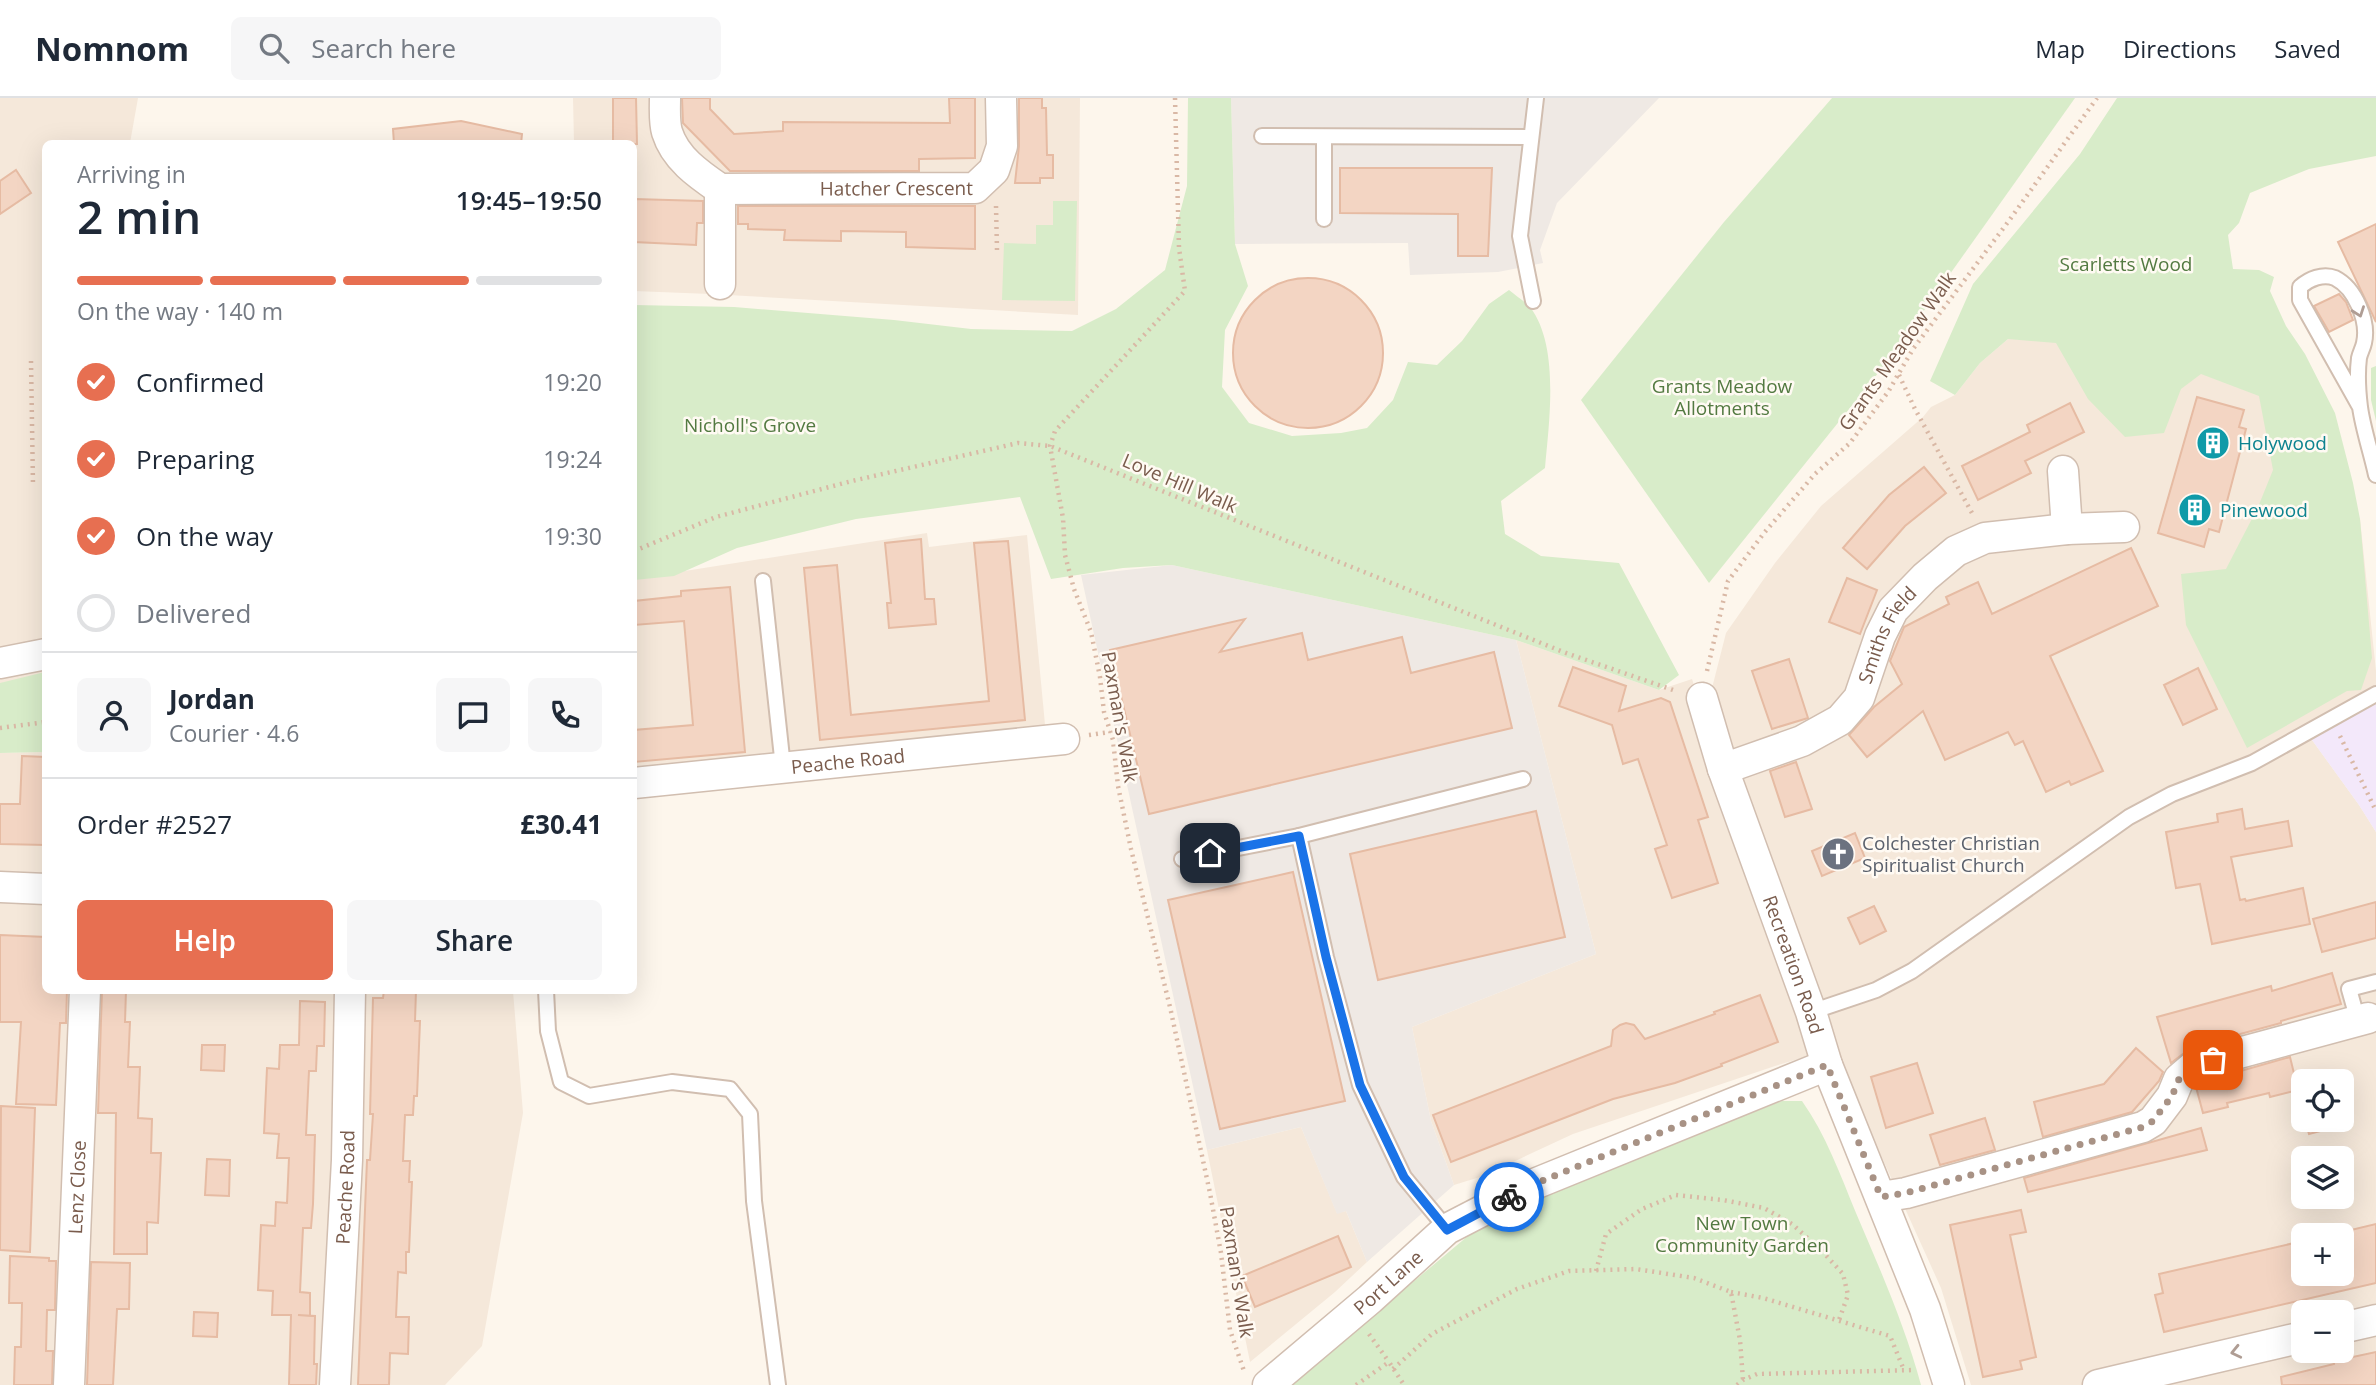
<!DOCTYPE html>
<meta charset="utf-8">
<style>
:root{--surface:#fff;--page:#f6f6f7;--text:#1f2937;--muted:#747a83;--line:#e0e1e3;--accent:#e76f51}
body{margin:0;font-family:"Open Sans",sans-serif;background:var(--page);color:var(--text);height:100vh;display:flex;flex-direction:column;font-size:26px;white-space:nowrap}
*{box-sizing:border-box;margin:0}
p{font-size:23px;color:var(--muted)}
.icon{flex:none;width:38px;height:38px;fill:none;stroke:currentColor;stroke-width:2;stroke-linecap:round;stroke-linejoin:round}
.map{position:relative;flex:1;overflow:hidden}
.sheet{position:absolute;left:42px;top:42px;width:595px;height:854px;display:flex;flex-direction:column;background:var(--surface);border-radius:10px;box-shadow:0 7px 28px #0002}
.sheet>*{flex:none}
.controls{position:absolute;left:2291px;top:971px;display:grid;gap:14px}
.controls a{display:grid;place-items:center;width:63px;height:63px;border-radius:10px;background:var(--surface);box-shadow:0 7px 28px #0002;font-size:35px}
.pin{position:absolute;display:grid;place-items:center;width:60px;height:60px;color:#fff;margin:-30px;border-radius:14px;box-shadow:0 4px 10px #0006}
.courier{position:absolute;display:grid;place-items:center;width:70px;height:70px;margin:-35px;border:5px solid #1a73e8;border-radius:50%;background:#fff;color:#222;box-shadow:0 2px 9px #0007}
.summary em{font-style:normal;font-weight:600}
.summary div{display:flex;flex-direction:column-reverse}
.summary{display:flex;align-items:center;justify-content:space-between;height:119px;padding:0 35px}
h1{font-size:46px;font-weight:600;line-height:52px}
.bar{display:grid;grid-template-columns:repeat(4,1fr);gap:10px 7px;align-content:center;height:84px;padding:0 35px}
.bar i{height:9px;border-radius:5px;background:var(--line)}
.bar .selected{background:var(--accent)}
.bar p{grid-column:span 4}
.line{display:flex;align-items:center;gap:18px;padding:0 35px;border-top:2px solid var(--line)}
.line div{flex:1}
.round{display:grid;place-items:center;flex:none;width:74px;height:74px;border-radius:10px;background:var(--page)}
ol{padding:0 35px;list-style:none}
li{display:flex;align-items:center;gap:21px;height:77px}
li p{margin-inline-start:auto}
li .icon{padding:7px;border-radius:50%;background:var(--accent);color:#fff;stroke-width:4}
li:last-child{color:var(--muted)}
li i{width:38px;height:38px;border:4px solid var(--line);border-radius:50%}
.button{display:flex;gap:14px;margin-top:auto;padding:14px 35px}
.button a{flex:1;height:80px;border-radius:10px;background:var(--accent);color:#fff;font-size:28px;font-weight:600;line-height:80px;text-align:center}
.button a+a{background:var(--page);color:var(--text)}
header{display:flex;align-items:center;gap:42px;box-sizing:border-box;height:98px;padding:0 35px;background:var(--surface);border-bottom:2px solid var(--line)}
header strong{font-size:33px}
nav{display:flex;gap:38px;margin-inline-start:auto;font-size:24px}
.search{width:490px;height:63px;background:var(--page);display:flex;align-items:center;gap:18px;box-sizing:border-box;padding:0 24px;border-radius:10px;color:var(--muted);font-size:26px}
.map>svg:first-child{display:block}
.residential{fill:#f5e8da;fill-rule:evenodd}
.industrial{fill:#efe9e4}
.education{fill:#f3e8fa}
.green{fill:#d8ecc9}
.building{fill:#f3d5c3;stroke:#e6bba3;stroke-width:2}
.lines{fill:none;stroke-linecap:round;stroke-linejoin:round}
.service-casing{stroke:#d1beb0;stroke-width:18}
.minor-casing{stroke:#d1beb0;stroke-width:33}
.path{stroke:#d9b8a5;stroke-width:4.5;stroke-dasharray:2 5;stroke-linecap:butt}
.service{stroke:#fff;stroke-width:14}
.minor{stroke:#fff;stroke-width:30}
.oneway{stroke:#af9d94}
.done{stroke:#a89285;stroke-width:7;stroke-dasharray:0 12.6}
.route{stroke:#1a73e8;stroke-width:9}
.labels{text-anchor:middle;dominant-baseline:central;stroke-width:5;stroke-linejoin:round;paint-order:stroke}
.street-label{font-size:19px;fill:#7a5c4d;stroke:#fffaf3}
.park-label{font-size:19px;fill:#537a41;stroke:#fffaf3}
.culture-label{font-size:19px;fill:#0d838f;stroke:#fffaf3;text-anchor:start}
.worship-label{font-size:19px;fill:#5b616d;stroke:#fffaf3;text-anchor:start}
</style>
<header>
<strong>Nomnom</strong>
<div class="search"><svg class="icon" aria-label="search" viewBox="0 0 24 24"><circle cx="10" cy="10" r="6"/><path d="M15 15l6 6"/></svg>Search here</div>
<nav><a>Map</a><a>Directions</a><a>Saved</a></nav>
</header>
<div class="map">
<svg width="2376" height="1287" viewBox="0 0 2376 1287">
<rect width="100%" height="100%" fill="#fdf6ec"/>
<g class="residential">
<path d="M0 0H138L130 45 46 46 45 578 0 589Z"/>
<path d="M573 0H1080L1078 217 710 196 634 193V46L574 45Z"/>
<path d="M2008 241 2229 244 2320 364 2360 421 2376 573V603L2312 642 2359 707 2376 734V1287H1971L1941 1190 1850 989 1836 950 1775 968 1573 1036 1483 1078 1454 1087 1431 1023 1412 929 1596 856 1516 542 1659 592 1692 581 1696 593 1711 594 1726 535 1775 465 1821 408 1923 319 1931 309 1955 297 1980 265ZM2303 984H2342V1022H2303ZM2303 1060H2342V1099H2303ZM2303 1138H2342V1176H2303ZM2303 1214H2342V1253H2303Z"/>
<path d="M927 435 929 449 1027 437 1046 637 642 675 634 669V481Z"/>
<path d="M45 654 46 892 513 893 523 1015 482 1248 445 1287H0V655Z"/>
<path d="M1301 1029 1337 1115 1346 1113 1367 1164 1335 1194 1250 1264 1207 1052Z"/>
</g>
<g class="industrial">
<path d="M1231 0H1659L1557 105 1540 152 1543 165 1498 174 1410 177 1408 145 1235 146Z"/>
<path d="M1172 467 1516 542 1596 856 1412 929 1431 1023 1454 1087 1367 1164 1346 1113 1337 1116 1301 1029 1207 1052 1081 477Z"/>
</g>
<path class="education" d="M2376 603V734L2359 707 2312 642Z"/>
<g class="green">
<path d="M1188 0H1231L1235 146 1248 188 1225 232 1222 289 1249 325 1292 338 1341 335 1367 330 1393 302 1408 264 1437 267 1462 243 1489 206 1509 192C1515 197 1524 203 1530 209 1560 248 1549 324 1545 370L1501 403 1505 436 1541 458 1619 465 1679 577 1659 592 1516 542 1172 467 1123 470 1051 481 1020 399 856 421 737 450 674 478 634 482V207L734 209 894 222 971 231 1072 233 1116 211 1165 172 1187 88Z"/>
<path d="M1832 0H2075L1891 259 1709 485 1581 302 1724 124Z"/>
<path d="M2117 0H2376V58L2309 71 2250 95 2239 125 2228 137 2233 171 2259 172 2274 179 2270 193 2286 228 2305 256 2335 315 2353 385 2360 421 2372 560 2361 592 2347 593 2247 650 2186 527 2181 476 2226 471 2258 409 2273 372 2259 298 2201 276 2181 291 2164 335 2125 339 2088 301 2056 245 2008 241 1980 265 1955 297 1930 283 1973 186 2080 56Z"/>
<path d="M1053 103H1077L1075 203 1002 202 1004 145 1036 146V127H1053Z"/>
<path d="M2376 268V323L2371 302V270Z"/>
<path d="M45 574V654L0 655V585Z"/>
<path d="M1782 1003H1802C1826 1037 1840 1076 1856 1115 1880 1171 1905 1228 1921 1287H1290L1493 1117Z"/>
</g>
<g class="building">
<path d="M613 0H636L637 46H613Z"/>
<path d="M682 0H710V11L734 36 783 33V24L950 25 949 0H975V60L919 61V73H730L683 25Z"/>
<path d="M1019 0H1042V10H1046L1047 57H1053V80H1040V85H1015L1019 48Z"/>
<path d="M461 23 522 36 521 46H394L393 31Z"/>
<path d="M1340 70H1492L1488 158H1458V116L1340 115Z"/>
<path d="M16 72 31 95 0 116V83Z"/>
<path d="M634 101 703 103V125H697L696 147 634 144Z"/>
<path d="M738 108H975V151L906 149V134L841 133V143L784 142 785 132 748 131V126H738Z"/>
<path d="M2376 126V224L2338 144Z"/>
<circle cx="1308" cy="255" r="75"/>
<path d="M2339 196 2346 204 2353 222 2329 234 2314 208Z"/>
<path d="M2197 299 2244 312 2239 329 2246 331 2219 434 2209 431 2204 449 2158 435Z"/>
<path d="M2070 305 2084 334 2025 363 2031 375 1978 402 1962 368 2030 334 2027 327Z"/>
<path d="M1924 369 1946 395 1905 428 1867 471 1843 450 1889 397Z"/>
<path d="M921 441 925 501H934L936 526 889 530 887 505H891L885 445Z"/>
<path d="M1008 443 1025 622 820 642 804 470 837 467 851 617 989 603 974 445Z"/>
<path d="M2131 450 2158 508 2050 558 2103 673 2071 687 2069 683 2046 694 2023 643 2015 647 2008 634 1945 662 1923 613 1867 659 1849 637 1874 609 1902 586 1890 563 1904 529 1949 506 1946 499 1978 484 1992 516Z"/>
<path d="M1847 480 1877 492 1860 536 1829 524Z"/>
<path d="M730 489 745 654 634 664V632L693 627 684 523 634 527V503L681 498V493Z"/>
<path d="M1245 521 1220 554 1302 535 1308 562 1402 539 1411 575 1494 554 1512 630 1149 716 1110 552Z"/>
<path d="M1789 561 1808 620 1772 631 1752 573Z"/>
<path d="M1573 569 1626 588 1619 613 1661 600 1670 604 1708 719 1698 722 1718 785 1672 800 1655 751 1667 747 1638 661 1623 666 1612 627 1559 608Z"/>
<path d="M2198 570 2217 611 2183 627 2164 587Z"/>
<path d="M22 658 46 659V747L0 746V706H20Z"/>
<path d="M1796 664 1812 711 1785 719 1770 673Z"/>
<path d="M2242 711 2245 731 2288 723 2292 748 2231 759 2240 802 2245 801 2246 803 2303 790 2310 826 2212 846 2200 786 2176 790 2166 734 2218 724 2217 716Z"/>
<path d="M1536 713 1565 839 1378 882 1350 756Z"/>
<path d="M1855 735 1865 760 1822 778 1812 753Z"/>
<path d="M1293 774 1345 1003 1220 1031 1168 802Z"/>
<path d="M2376 804V840L2322 854 2313 821Z"/>
<path d="M1874 808 1886 833 1860 846 1848 820Z"/>
<path d="M0 837 46 839V892H67L66 925H60L56 1007 16 1006 21 924H0Z"/>
<path d="M2332 875 2341 906 2281 923V925L2207 945 2187 953 2171 965 2157 919 2271 888 2272 893Z"/>
<path d="M102 892H126L125 924H130L128 969H140L138 1020 152 1021 151 1055H161L158 1125 147 1124V1156H114L116 1015H98Z"/>
<path d="M384 892H416L415 923H420L417 998H414L413 1017H405L403 1063H410L409 1084H412L409 1154H406V1175L398 1174 396 1219H409L408 1256 390 1255 389 1287H358L367 1062H370L373 1016H370L373 900H383Z"/>
<path d="M1760 897 1778 944 1721 966 1722 968 1675 985 1613 1001 1451 1064 1433 1017 1611 948 1613 932 1620 927 1626 925 1634 927 1645 941 1715 916 1714 914Z"/>
<path d="M300 903 325 904 324 948H317L316 973H309L307 1015 306 1037H315L313 1106 311 1130H303L300 1194 310 1195V1218L298 1217 315 1218 314 1266H317L316 1287H289L291 1217H272L273 1193 258 1192 261 1127 275 1128 276 1104 287 1105 289 1060H277L279 1036 264 1035 267 970 279 971 280 947H299Z"/>
<path d="M202 947H225L224 973 201 972Z"/>
<path d="M2136 950 2163 974 2159 983 2132 1014 2043 1039 2034 1004 2104 986Z"/>
<path d="M2290 959 2298 992 2270 999 2269 995 2227 1005 2228 1009 2203 1015 2196 989 2202 984Z"/>
<path d="M1917 965 1933 1015 1886 1030 1871 979Z"/>
<path d="M1 1008 35 1010 30 1154 0 1152Z"/>
<path d="M1985 1020 1995 1052 1940 1067 1930 1037Z"/>
<path d="M2342 1020 2343 1027 2309 1036 2305 1022H2342Z"/>
<path d="M2201 1030 2207 1052 2028 1094 2024 1080Z"/>
<path d="M207 1061 230 1062 229 1098 205 1097Z"/>
<path d="M2021 1112 2026 1134 2010 1137 2036 1259 2020 1263 2022 1271 1983 1279 1950 1127Z"/>
<path d="M2376 1126V1185L2164 1234 2155 1197 2163 1195 2159 1176 2303 1143V1176H2342V1138H2326Z"/>
<path d="M1338 1138 1351 1169 1255 1209 1242 1178Z"/>
<path d="M10 1158 49 1160V1163H56L55 1212H47L46 1253H53L52 1287H14L15 1249H21L22 1205H9Z"/>
<path d="M91 1164 130 1165 129 1211H117L113 1287H87Z"/>
<path d="M194 1214 218 1215 217 1239 193 1238Z"/>
<path d="M2376 1254V1287H2282L2281 1279 2334 1266V1263Z"/>
</g>
<g class="lines">
<defs>
<g id="service">
<path d="M1262 38 1531 39"/>
<path d="M1324 121V39"/>
<path d="M1533 203 1520 138 1536 0"/>
<path d="M2360 309 2300 202V189C2309 181 2323 175 2335 180 2355 190 2369 223 2364 245 2363 250 2360 255 2359 260 2357 276 2358 293 2360 309 2363 331 2371 354 2376 377"/>
<path d="M763 483 783 669"/>
<path d="M1299 738 1523 681"/>
<path d="M1182 761 1299 738 1326 859 1360 987 1404 1079 1447 1131"/>
<path d="M546 892 548 933 561 984 589 998 672 984 730 991 750 1016 754 1103 778 1287"/>
<path d="M1811 914 1876 892 1912 873 2129 719 2172 696 2252 665 2376 596"/>
<path d="M2358 923 2349 891 2376 884"/>
</g>
<g id="minor">
<path id="s1" d="M665 0C665 11 664 24 667 34 675 60 698 76 720 91L975 90 994 72 1002 48 1001 0"/>
<path d="M720 91V186"/>
<path d="M2063 373 2067 431"/>
<path d="M0 565 46 556"/>
<path id="s2" d="M1702 600 1723 671 1811 914 1827 967 1925 1211 1949 1287"/>
<path id="s3" d="M1723 671 1802 643 1840 622 1859 600 1880 538 1893 512 1925 479 1956 453 1985 440 2067 431 2124 429"/>
<path id="s4" d="M634 685 1064 641"/>
<path d="M0 789 46 791"/>
<path d="M1881 1099 1906 1095 2143 1029 2153 1023 2172 998 2179 981 2193 969 2213 962 2368 920"/>
<path d="M2342 1230 2376 1222"/>
<path id="s5" d="M69 1287 85 892"/>
<path id="s6" d="M335 1287 347 1062 350 892"/>
<path id="s7" d="M1268 1287 1370 1201 1447 1131 1532 1087 1827 967"/>
<path d="M2098 1287 2303 1239"/>
</g>
</defs>
<use href="#service" class="service-casing"/>
<use href="#minor" class="minor-casing"/>
<g class="path">
<path d="M1175 0 1179 150 1185 193 1055 333 1050 348 1063 420 1065 457 1074 491 1091 534 1100 579 1104 614 1113 642 1118 688 1131 751 1170 909 1210 1095 1221 1155 1230 1232 1244 1273"/>
<path d="M996 108 997 152"/>
<path d="M31 263 33 388"/>
<path d="M1899 277 1915 311 1972 415"/>
<path d="M634 453 716 419 852 383 1018 345 1050 348 1566 555 1676 593"/>
<path d="M1707 573 1728 483 1764 435 1815 376 1850 345 1888 294 1913 251 2008 124 2097 0"/>
<path d="M0 630 46 624"/>
<path d="M1089 637 1110 634"/>
<path d="M2340 638 2376 713"/>
<path d="M1596 1173 1606 1136 1642 1111 1676 1097 1723 1102 1764 1110 1792 1126 1822 1153 1843 1176 1848 1197 1839 1222"/>
<path d="M1731 1194 1763 1200 1890 1238 1904 1272"/>
<path d="M1369 1236 1389 1264"/>
<path d="M1393 1271 1432 1236 1517 1191 1569 1173 1636 1171 1694 1180 1731 1194 1740 1242 1743 1282"/>
<path d="M1356 1287 1389 1264 1404 1287"/>
<path d="M1737 1287 1743 1282 1757 1276 1915 1272"/>
</g>
<use href="#service" class="service"/>
<use href="#minor" class="minor"/>
</g>
<defs><path id="oneway-chevron" d="M-2-3.5L2.5 0L-2 3.5" fill="none" stroke-width="1.6" stroke-linecap="round" stroke-linejoin="round" transform="scale(1.75)"/></defs>
<g class="oneway">
<use href="#oneway-chevron" transform="translate(2359 214) rotate(70)"/>
<use href="#oneway-chevron" transform="translate(2236 1254) rotate(167)"/>
</g>
<g class="lines">
<path class="done" d="M1509 1099 1532 1087 1827 967 1881 1099 1906 1095 2143 1029 2153 1023 2172 998 2179 981 2193 969 2213 962"/>
<path class="route" d="M1210 755 1299 738 1326 859 1360 987 1404 1079 1447 1132 1509 1099"/>
</g>
<defs>
<symbol id="building-disc" viewBox="-11 -11 22 22"><circle r="9.5" fill="#0f9aa8" stroke="#fffaf3"/><path d="M-4-6H4V6H1V3H-1V6H-4ZM-2.5-4.3h1.7v1.8h-1.7ZM.8-4.3h1.7v1.8H.8ZM-2.5-1h1.7V.8h-1.7ZM.8-1h1.7V.8H.8Z" fill="#fff"/></symbol>
<symbol id="church-disc" viewBox="-11 -11 22 22"><circle r="9.5" fill="#6b7280" stroke="#fffaf3"/><path d="M-1.2-6h2.4v3.5h3.3v2.4h-3.3V6h-2.4V-.1h-3.3v-2.4h3.3Z" fill="#fff"/></symbol>
</defs>
<g fill-rule="evenodd">
<use href="#building-disc" x="2194" y="326" width="38" height="38"/>
<use href="#building-disc" x="2176" y="393" width="38" height="38"/>
<use href="#church-disc" x="1819" y="737" width="38" height="38"/>
</g>
<g class="labels">
<g class="street-label">
<text stroke="none"><textPath href="#s1" startOffset="290">Hatcher Crescent</textPath></text>
<text transform="translate(1897 253) rotate(-55)">Grants Meadow Walk</text>
<text transform="translate(1180 385) rotate(23)">Love Hill Walk</text>
<text stroke="none"><textPath href="#s3" startOffset="226">Smiths Field</textPath></text>
<text transform="translate(1120 619) rotate(80)">Paxman's Walk</text>
<text stroke="none"><textPath href="#s4" startOffset="215">Peache Road</textPath></text>
<text stroke="none"><textPath href="#s2" startOffset="282">Recreation Road</textPath></text>
<text stroke="none"><textPath href="#s5" startOffset="198">Lenz Close</textPath></text>
<text stroke="none"><textPath href="#s6" startOffset="198">Peache Road</textPath></text>
<text transform="translate(1237 1174) rotate(81)">Paxman's Walk</text>
<text stroke="none"><textPath href="#s7" startOffset="158">Port Lane</textPath></text>
</g>
<g class="park-label">
<text x="2126" y="166">Scarletts Wood</text>
<text x="1722" y="288">Grants Meadow<tspan x="1722" dy="22">Allotments</tspan></text>
<text x="750" y="327">Nicholl's Grove</text>
<text x="1742" y="1125">New Town<tspan x="1742" dy="22">Community Garden</tspan></text>
</g>
<g class="culture-label">
<text x="2238" y="345">Holywood</text>
<text x="2220" y="412">Pinewood</text>
</g>
<g class="worship-label">
<text x="1862" y="745">Colchester Christian<tspan x="1862" dy="22">Spiritualist Church</tspan></text>
</g>
</g>
</svg>
<div class="controls">
<a><svg class="icon" aria-label="locate" viewBox="0 0 24 24"><circle cx="12" cy="12" r="6"/><path d="M12 2v4M12 18v4M2 12h4M18 12h4"/></svg></a>
<a><svg class="icon" aria-label="layers" viewBox="0 0 24 24"><path d="M12 4l9 5-9 5-9-5zM3 14l9 5 9-5"/></svg></a>
<a>+</a>
<a>−</a>
</div>
<div class="pin" style="left:2213px;top:962px;background:#ea580c"><svg class="icon" aria-label="bag" viewBox="0 0 24 24"><path d="M5 8h14l-1 12H6zM9 8a3 3 0 0 1 6 0"/></svg></div>
<div class="pin" style="left:1210px;top:755px;background:#1f2937"><svg class="icon" aria-label="home" viewBox="0 0 24 24"><path d="M3 11l9-7 9 7M6 9v11h12V9"/></svg></div>
<div class="courier" style="left:1509px;top:1099px"><svg class="icon" aria-label="bike" viewBox="0 0 24 24"><circle cx="6" cy="16" r="4"/><circle cx="18" cy="16" r="4"/><path d="M6 16l4-8h5l3 8M10 8l3 8H6M13 5h3"/></svg></div>
<section class="sheet">
<div class="summary"><div><h1>2 min</h1><p>Arriving in</p></div><em>19:45–19:50</em></div>
<div class="bar"><i class="selected"></i><i class="selected"></i><i class="selected"></i><i></i><p>On the way · 140 m</p></div>
<ol>
<li><svg class="icon" aria-label="check" viewBox="0 0 24 24"><path d="M5 12l5 5 9-10"/></svg>Confirmed<p>19:20</p></li>
<li><svg class="icon" aria-label="check" viewBox="0 0 24 24"><path d="M5 12l5 5 9-10"/></svg>Preparing<p>19:24</p></li>
<li><svg class="icon" aria-label="check" viewBox="0 0 24 24"><path d="M5 12l5 5 9-10"/></svg>On the way<p>19:30</p></li>
<li><i></i>Delivered</li>
</ol>
<div class="line" style="height:126px"><a class="round"><svg class="icon" aria-label="person" viewBox="0 0 24 24"><circle cx="12" cy="8" r="4"/><path d="M4 21q1-7 8-7t8 7"/></svg></a><div><b>Jordan</b><p>Courier · 4.6</p></div><a class="round"><svg class="icon" aria-label="chat" viewBox="0 0 24 24"><path d="M4 5h16v11H9l-5 4z"/></svg></a><a class="round"><svg class="icon" aria-label="phone" viewBox="0 0 24 24"><path d="M5 4h4l2 5-3 2q2 4 5 5l2-3 5 2v4C11 20 4 13 5 4z"/></svg></a></div>
<div class="line" style="height:91px"><div>Order #2527</div><b>£30.41</b></div>
<div class="button"><a>Help</a><a>Share</a></div>
</section>
</div>
